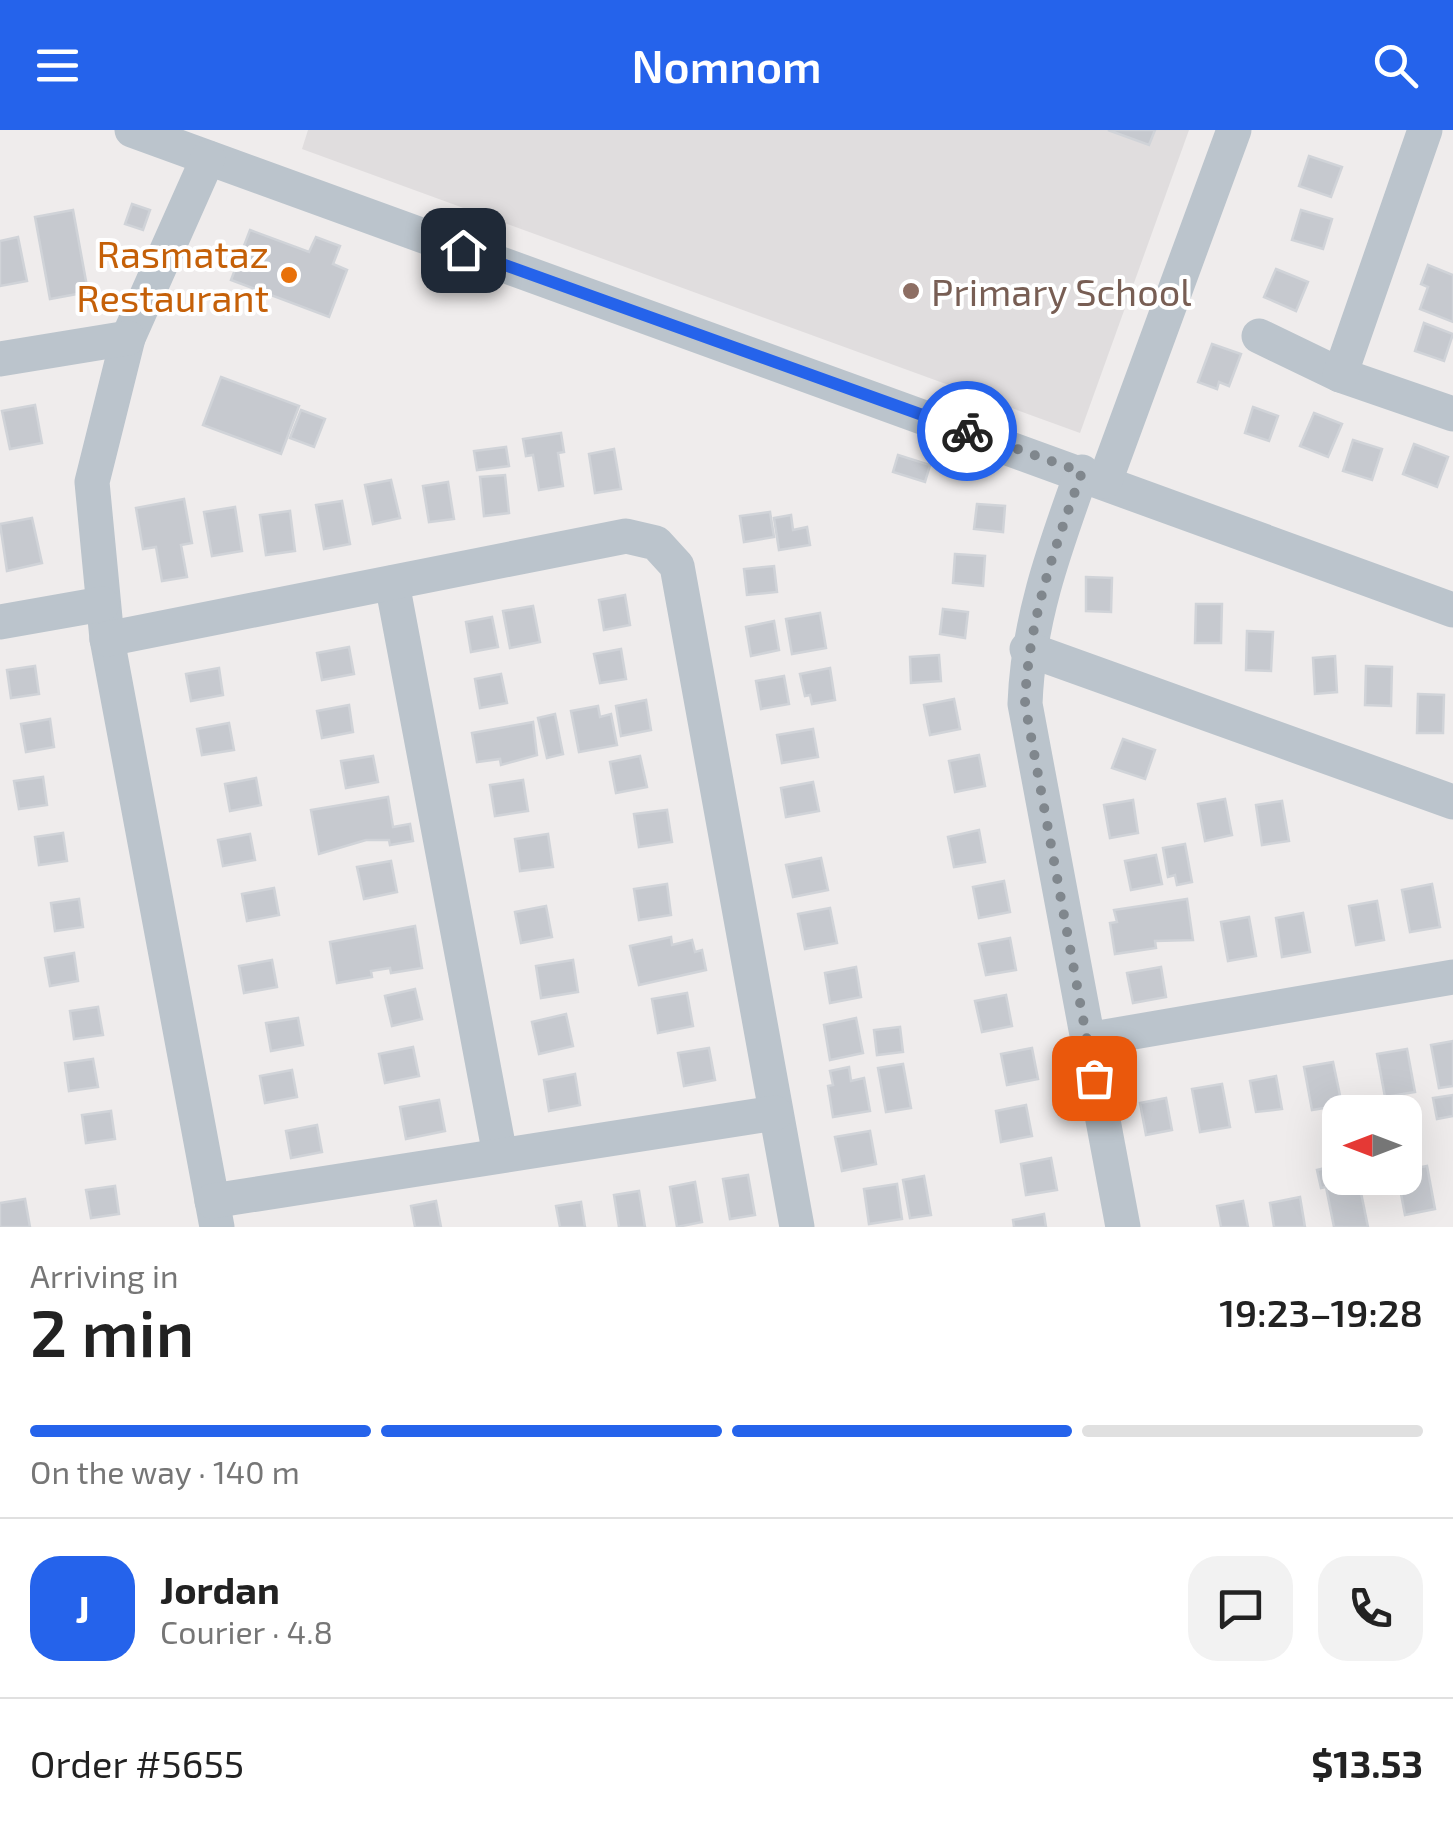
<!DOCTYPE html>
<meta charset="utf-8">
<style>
:root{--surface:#fff;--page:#f2f2f2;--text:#222;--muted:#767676;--line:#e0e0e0;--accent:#2563eb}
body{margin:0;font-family:"Exo 2",sans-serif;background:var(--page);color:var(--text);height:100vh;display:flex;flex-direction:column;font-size:38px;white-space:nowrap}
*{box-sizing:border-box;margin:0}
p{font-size:32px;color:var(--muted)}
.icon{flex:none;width:55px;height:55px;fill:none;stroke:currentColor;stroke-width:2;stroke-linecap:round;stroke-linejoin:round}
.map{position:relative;height:1097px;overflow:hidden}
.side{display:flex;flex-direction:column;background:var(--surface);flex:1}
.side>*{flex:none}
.needle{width:65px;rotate:270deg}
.fabs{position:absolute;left:1322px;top:965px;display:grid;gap:20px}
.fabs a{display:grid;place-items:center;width:100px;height:100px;border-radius:20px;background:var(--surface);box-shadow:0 10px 40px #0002;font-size:50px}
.pin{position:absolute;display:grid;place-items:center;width:85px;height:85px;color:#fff;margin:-42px;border-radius:20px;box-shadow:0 5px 15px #0006}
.courier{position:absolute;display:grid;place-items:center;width:100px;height:100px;margin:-50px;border:8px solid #2563eb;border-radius:50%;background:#fff;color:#222;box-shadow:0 2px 12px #0007}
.summary em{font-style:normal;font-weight:600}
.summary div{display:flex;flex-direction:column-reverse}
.summary{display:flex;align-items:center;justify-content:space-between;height:170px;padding:0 30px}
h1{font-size:65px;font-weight:600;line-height:75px}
.bar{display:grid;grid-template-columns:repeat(4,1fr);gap:15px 10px;align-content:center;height:120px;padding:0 30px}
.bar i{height:12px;border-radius:8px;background:var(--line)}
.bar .current{background:var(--accent)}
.bar p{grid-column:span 4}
.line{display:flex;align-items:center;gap:25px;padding:0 30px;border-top:2px solid var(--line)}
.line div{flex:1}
.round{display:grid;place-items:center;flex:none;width:105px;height:105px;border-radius:30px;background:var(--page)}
header{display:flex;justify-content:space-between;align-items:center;height:130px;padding:0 30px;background:var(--accent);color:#fff;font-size:45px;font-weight:600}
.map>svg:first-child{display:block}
.education{fill:#e0ddde}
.building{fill:#c6c9cf;stroke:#d0d3d8;stroke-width:2.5}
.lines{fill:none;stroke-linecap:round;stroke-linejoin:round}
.minor{stroke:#bbc4cc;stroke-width:35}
.done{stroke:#80878d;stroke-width:10;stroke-dasharray:0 18}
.route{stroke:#2563eb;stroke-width:12}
.food-dot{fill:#e8710a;stroke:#fff;stroke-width:4}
.education-dot{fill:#8d6e63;stroke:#fff;stroke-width:4}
.labels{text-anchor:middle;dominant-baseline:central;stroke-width:8;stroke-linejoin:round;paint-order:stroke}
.food-label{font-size:38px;fill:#c56008;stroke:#fff;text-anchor:end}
.education-label{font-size:38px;fill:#785e54;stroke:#fff;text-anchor:start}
</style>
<header><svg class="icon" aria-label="menu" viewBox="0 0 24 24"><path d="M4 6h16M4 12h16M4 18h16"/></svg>Nomnom<svg class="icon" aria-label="search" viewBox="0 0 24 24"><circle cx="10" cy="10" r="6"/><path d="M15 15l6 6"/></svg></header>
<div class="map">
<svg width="1453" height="1097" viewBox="0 0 1453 1097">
<rect width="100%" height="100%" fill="#efecec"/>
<path class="education" d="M308 0H1189L1080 303 302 19Z"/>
<g class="building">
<path d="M1108 0H1155L1149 15Z"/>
<path d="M1309 26 1342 37 1331 67 1299 56Z"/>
<path d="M132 74 150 80 143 100 125 94Z"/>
<path d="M73 80 88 162 50 169 35 87Z"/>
<path d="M1301 80 1332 89 1323 119 1292 110Z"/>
<path d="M250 100 309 122 316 107 340 116 333 134 347 140 329 187 231 150Z"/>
<path d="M18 107 27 151 0 156V111Z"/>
<path d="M1428 135 1453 145V192L1420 179 1428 157 1421 154Z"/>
<path d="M1276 139 1308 152 1296 181 1264 167Z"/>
<path d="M1424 193 1453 204 1444 231 1415 221Z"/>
<path d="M1212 214 1241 224 1229 256 1219 252 1217 259 1198 252Z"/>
<path d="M221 247 299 276 281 324 203 295Z"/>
<path d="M35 275 42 313 10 319 2 281Z"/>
<path d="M1253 277 1278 286 1269 311 1245 303Z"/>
<path d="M301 280 325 289 314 317 290 308Z"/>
<path d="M1314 283 1342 294 1328 327 1300 316Z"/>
<path d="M561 303 564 322 558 323 563 356 539 360 533 325 526 326 523 309Z"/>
<path d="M1353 310 1382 319 1372 350 1343 341Z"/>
<path d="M1414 314 1448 327 1437 357 1403 344Z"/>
<path d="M506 317 509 336 477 340 474 321Z"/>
<path d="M614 319 621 359 595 363 589 324Z"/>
<path d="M898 325 930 335 925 352 893 342Z"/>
<path d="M505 345 509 383 484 386 480 347Z"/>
<path d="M391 350 400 388 373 394 365 355Z"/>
<path d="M448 352 454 389 429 392 423 356Z"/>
<path d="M184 369 192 413 181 415 187 447 162 451 156 417 143 419 136 378Z"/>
<path d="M342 371 350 414 324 419 316 375Z"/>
<path d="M977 374 1005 376 1003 402 974 399Z"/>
<path d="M235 377 242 421 212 426 204 382Z"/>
<path d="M290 381 295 421 266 425 260 385Z"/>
<path d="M770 382 774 407 744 412 740 386Z"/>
<path d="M791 385 793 400 807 397 810 415 779 420 774 388Z"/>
<path d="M32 388 42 433 7 441 0 394Z"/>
<path d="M955 424 985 426 983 456 953 453Z"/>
<path d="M774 436 777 462 747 465 744 439Z"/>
<path d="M1086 447 1112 448 1111 482 1086 481Z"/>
<path d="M625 465 630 495 604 500 599 470Z"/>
<path d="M1196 474H1222L1221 513H1195Z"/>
<path d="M533 476 540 512 510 518 503 481Z"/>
<path d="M943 479 968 482 965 508 940 504Z"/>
<path d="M820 483 826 518 792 524 786 489Z"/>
<path d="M492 487 498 517 471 522 466 492Z"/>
<path d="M774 491 779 520 751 526 746 497Z"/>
<path d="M1247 501 1273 502 1271 541 1246 540Z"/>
<path d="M349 517 354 544 322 550 317 523Z"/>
<path d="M621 519 626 549 600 553 594 524Z"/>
<path d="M939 525 941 551 911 553 910 527Z"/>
<path d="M1335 526 1337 562 1315 564 1313 528Z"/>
<path d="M35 536 39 564 11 568 7 540Z"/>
<path d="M1366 536 1392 537 1391 576 1365 575Z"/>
<path d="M219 538 223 565 191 571 186 544Z"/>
<path d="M830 538 835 570 812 574 810 565 805 566 800 544Z"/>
<path d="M501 544 507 573 480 578 475 549Z"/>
<path d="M784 546 789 574 761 579 756 551Z"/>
<path d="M1418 564 1444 565 1443 603H1417Z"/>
<path d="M954 569 960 599 930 605 924 575Z"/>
<path d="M646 570 651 600 621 606 616 576Z"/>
<path d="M349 575 353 602 322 608 317 581Z"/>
<path d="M598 576 600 587 611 584 617 615 579 622 571 581Z"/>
<path d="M555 584 563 624 547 628 538 588Z"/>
<path d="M50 589 54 617 26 622 21 594Z"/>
<path d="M533 592 537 625 501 635 500 629 477 632 472 603Z"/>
<path d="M229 593 234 620 202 625 197 599Z"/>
<path d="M813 599 818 627 782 633 777 605Z"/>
<path d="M1123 609 1155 620 1145 649 1112 638Z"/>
<path d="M979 625 985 656 955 662 949 631Z"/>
<path d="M373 626 378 652 346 658 341 631Z"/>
<path d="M640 626 647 657 616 663 610 632Z"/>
<path d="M43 647 47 675 19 679 14 651Z"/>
<path d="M256 648 261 675 230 681 225 654Z"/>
<path d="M523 650 528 681 495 686 490 655Z"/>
<path d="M813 652 819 681 786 687 781 658Z"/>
<path d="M388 667 393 697 410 694 413 711 390 715 389 710H366L319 724 311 680Z"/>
<path d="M1225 669 1232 705 1205 711 1198 674Z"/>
<path d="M1133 670 1138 703 1110 708 1104 675Z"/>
<path d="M1282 671 1289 711 1262 715 1256 675Z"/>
<path d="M667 680 672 712 639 717 634 684Z"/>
<path d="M979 700 985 732 954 737 948 707Z"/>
<path d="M63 703 67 731 39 735 35 707Z"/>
<path d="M250 704 255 730 223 736 218 710Z"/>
<path d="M548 704 553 737 520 741 515 709Z"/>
<path d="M1185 714 1192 752 1177 755 1175 745 1168 747 1163 718Z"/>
<path d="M1156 725 1162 754 1131 760 1125 731Z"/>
<path d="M821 728 828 760 793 767 786 735Z"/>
<path d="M391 731 397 762 364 769 357 737Z"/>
<path d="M1004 751 1010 782 979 788 973 757Z"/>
<path d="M667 754 671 785 639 790 634 759Z"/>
<path d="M1432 754 1440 797 1410 802 1402 760Z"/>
<path d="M274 758 279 785 247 791 242 764Z"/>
<path d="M79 769 83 797 55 801 51 773Z"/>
<path d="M1187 769 1193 810 1155 811 1156 818 1115 824 1110 793 1117 792 1114 780Z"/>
<path d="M1377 771 1384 810 1356 815 1349 776Z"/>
<path d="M546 776 552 807 521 813 515 782Z"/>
<path d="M830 778 837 813 805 819 798 784Z"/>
<path d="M1303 783 1310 822 1282 827 1276 788Z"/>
<path d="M1249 787 1256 826 1228 831 1221 792Z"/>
<path d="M415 796 422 838 391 843 390 838 371 841 372 847 337 853 330 812Z"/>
<path d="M671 807 672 815 692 810 695 822 702 820 706 840 639 855 630 816Z"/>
<path d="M1010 808 1016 840 986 845 979 814Z"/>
<path d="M74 823 78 851 50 856 45 828Z"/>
<path d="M272 830 277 857 244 863 239 836Z"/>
<path d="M573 830 578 862 541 868 536 836Z"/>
<path d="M856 837 861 867 830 873 825 843Z"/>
<path d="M1161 837 1166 867 1133 873 1127 843Z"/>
<path d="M415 859 422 889 392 896 385 866Z"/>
<path d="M687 863 693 896 658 903 652 869Z"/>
<path d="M1006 865 1012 896 982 902 975 871Z"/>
<path d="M98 877 103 905 74 909 70 881Z"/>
<path d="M566 884 573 916 539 924 532 892Z"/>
<path d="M298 888 303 915 271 921 266 893Z"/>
<path d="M856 888 863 923 830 930 824 895Z"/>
<path d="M900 897 903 922 877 925 874 900Z"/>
<path d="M1453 911V956L1439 958 1431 915Z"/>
<path d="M413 917 419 946 385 953 379 924Z"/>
<path d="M709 918 715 950 684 956 678 923Z"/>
<path d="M1032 918 1038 949 1007 955 1001 924Z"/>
<path d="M1407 919 1415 962 1385 967 1377 924Z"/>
<path d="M93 929 98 957 69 961 65 933Z"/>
<path d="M1333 932 1342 975 1312 980 1304 937Z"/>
<path d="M903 934 911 978 886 982 878 938Z"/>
<path d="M849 937 851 951 864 948 870 981 833 987 828 956 833 955 830 941Z"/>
<path d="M292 940 297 967 265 973 260 946Z"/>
<path d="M575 944 580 975 549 981 544 950Z"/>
<path d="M1276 946 1282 979 1256 982 1250 951Z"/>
<path d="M1222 954 1230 997 1200 1002 1192 959Z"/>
<path d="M1453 965V986L1437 989 1433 968Z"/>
<path d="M1166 968 1172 1000 1146 1005 1140 973Z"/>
<path d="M439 970 445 1001 406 1009 400 977Z"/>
<path d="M1026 975 1032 1006 1001 1012 996 981Z"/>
<path d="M111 981 115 1009 86 1013 82 985Z"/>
<path d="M317 995 322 1022 291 1028 286 1001Z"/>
<path d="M870 1001 876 1034 842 1041 835 1007Z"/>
<path d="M1051 1028 1057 1060 1026 1065 1021 1034Z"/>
<path d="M1338 1035 1340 1048H1358L1368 1097H1334L1326 1057 1321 1058 1317 1040Z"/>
<path d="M1427 1036 1435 1079 1405 1085 1398 1048H1405V1040Z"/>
<path d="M748 1045 755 1085 730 1089 723 1049Z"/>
<path d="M924 1046 931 1085 910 1088 903 1050Z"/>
<path d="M695 1052 702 1092 677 1097 670 1057Z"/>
<path d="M897 1054 902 1089 869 1094 864 1059Z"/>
<path d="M115 1056 119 1084 91 1088 86 1060Z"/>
<path d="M639 1061 645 1097H619L614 1065Z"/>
<path d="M1300 1067 1305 1097H1274L1270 1073Z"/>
<path d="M25 1069 30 1097H0V1073Z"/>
<path d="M436 1071 441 1097H415L411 1076Z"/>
<path d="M1243 1071 1248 1097H1221L1217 1076Z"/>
<path d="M581 1072 585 1097H560L556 1076Z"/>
<path d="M1044 1084 1046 1097H1014L1013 1090Z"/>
</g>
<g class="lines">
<g class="minor">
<path d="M132 0 1453 480"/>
<path d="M208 28 128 208 92 352 107 509 217 1097"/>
<path d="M1259 206 1340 245 1453 284"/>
<path d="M0 229 128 208"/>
<path d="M1340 245 1425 0"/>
<path d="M1082 342C1054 420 1028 491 1025 574L1123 1097"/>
<path d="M1105 351 1234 0"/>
<path d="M392 453 500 1025"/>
<path d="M0 492 102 474"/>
<path d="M107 509 626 406 656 413 677 436 797 1097"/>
<path d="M1027 519 1453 672"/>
<path d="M1087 910 1453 847"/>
<path d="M212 1071 775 983"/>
</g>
</g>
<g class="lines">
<path class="done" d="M967 301 1082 342C1054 420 1028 491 1025 574L1094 948"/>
<path class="route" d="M463 120 967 301"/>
</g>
<circle class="food-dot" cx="289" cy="145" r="10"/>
<circle class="education-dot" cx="911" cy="161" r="10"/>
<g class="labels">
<g class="food-label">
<text x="269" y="123">Rasmataz<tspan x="269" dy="44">Restaurant</tspan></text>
</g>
<g class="education-label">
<text x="931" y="161">Primary School</text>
</g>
</g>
</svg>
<div class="fabs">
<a><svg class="needle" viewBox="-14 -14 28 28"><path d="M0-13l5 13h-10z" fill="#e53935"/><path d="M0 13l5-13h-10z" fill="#767676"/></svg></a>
</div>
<div class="pin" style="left:1094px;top:948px;background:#ea580c"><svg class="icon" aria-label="bag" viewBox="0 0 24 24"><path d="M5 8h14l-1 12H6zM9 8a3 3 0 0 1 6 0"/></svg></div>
<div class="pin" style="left:463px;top:120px;background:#1f2937"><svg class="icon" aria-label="home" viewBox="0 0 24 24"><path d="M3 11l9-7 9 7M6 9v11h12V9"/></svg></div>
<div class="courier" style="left:967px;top:301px"><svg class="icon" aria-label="bike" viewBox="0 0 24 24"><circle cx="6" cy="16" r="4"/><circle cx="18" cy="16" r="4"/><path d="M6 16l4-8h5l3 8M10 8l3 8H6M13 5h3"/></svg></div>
</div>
<section class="side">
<div class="summary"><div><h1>2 min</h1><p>Arriving in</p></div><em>19:23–19:28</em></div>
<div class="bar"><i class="current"></i><i class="current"></i><i class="current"></i><i></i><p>On the way · 140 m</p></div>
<div class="line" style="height:180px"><b class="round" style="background:var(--accent);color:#fff">J</b><div><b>Jordan</b><p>Courier · 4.8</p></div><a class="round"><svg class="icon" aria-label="chat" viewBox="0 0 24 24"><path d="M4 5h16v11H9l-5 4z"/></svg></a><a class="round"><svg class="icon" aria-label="phone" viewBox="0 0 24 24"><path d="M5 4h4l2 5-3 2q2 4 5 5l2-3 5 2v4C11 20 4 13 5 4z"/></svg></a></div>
<div class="line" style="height:130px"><div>Order #5655</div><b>$13.53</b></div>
</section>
